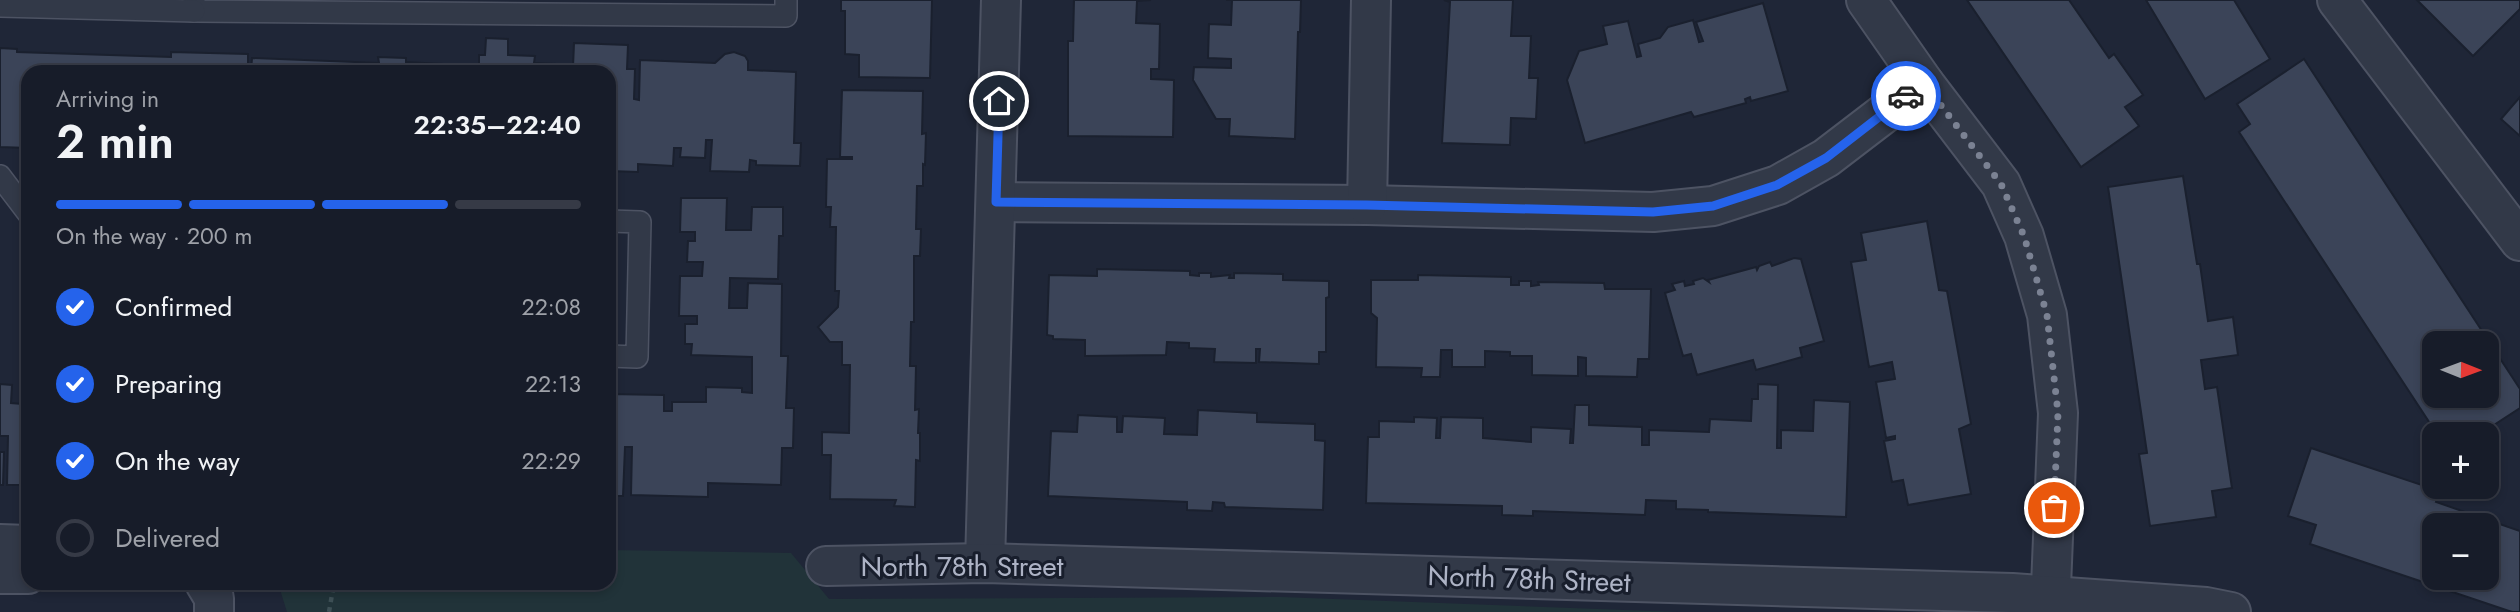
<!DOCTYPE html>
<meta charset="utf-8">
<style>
:root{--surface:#171c29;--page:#242935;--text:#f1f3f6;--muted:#9ea1a8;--line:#363a46;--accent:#2563eb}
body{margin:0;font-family:Jost,sans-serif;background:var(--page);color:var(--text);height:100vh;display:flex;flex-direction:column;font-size:26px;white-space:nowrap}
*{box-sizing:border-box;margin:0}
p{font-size:23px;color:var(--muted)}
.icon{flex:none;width:38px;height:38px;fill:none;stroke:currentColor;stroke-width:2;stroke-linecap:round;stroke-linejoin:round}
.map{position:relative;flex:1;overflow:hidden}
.drawer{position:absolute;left:21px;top:65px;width:595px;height:525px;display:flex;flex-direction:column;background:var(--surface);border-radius:21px;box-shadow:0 4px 10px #0003,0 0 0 2px var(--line)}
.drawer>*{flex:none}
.needle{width:46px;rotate:91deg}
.tools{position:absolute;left:2422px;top:331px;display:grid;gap:14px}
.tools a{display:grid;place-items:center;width:77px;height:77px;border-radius:14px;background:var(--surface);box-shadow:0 4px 10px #0003,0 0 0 2px var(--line);font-size:35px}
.pin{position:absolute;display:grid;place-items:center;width:60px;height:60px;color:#fff;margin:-30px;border:4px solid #fff;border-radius:50%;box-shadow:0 2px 7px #0007}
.courier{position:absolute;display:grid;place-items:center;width:70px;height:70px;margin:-35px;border:5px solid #2563eb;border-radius:50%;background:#fff;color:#222;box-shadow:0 2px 9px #0007}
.head em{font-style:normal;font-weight:600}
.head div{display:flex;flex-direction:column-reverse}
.head{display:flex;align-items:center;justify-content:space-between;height:119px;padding:0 35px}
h1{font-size:46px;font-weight:600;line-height:52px}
.bar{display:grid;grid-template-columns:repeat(4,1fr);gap:10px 7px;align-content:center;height:84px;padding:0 35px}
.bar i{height:9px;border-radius:5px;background:var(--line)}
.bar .on{background:var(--accent)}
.bar p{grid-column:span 4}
ol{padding:0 35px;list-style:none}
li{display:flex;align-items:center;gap:21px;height:77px}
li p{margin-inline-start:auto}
li .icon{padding:7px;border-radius:50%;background:var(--accent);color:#fff;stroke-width:4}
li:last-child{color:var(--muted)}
li i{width:38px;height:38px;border:4px solid var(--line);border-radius:50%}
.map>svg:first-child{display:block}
.green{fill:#213339}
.building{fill:#3b4458;stroke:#1a202e;stroke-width:2;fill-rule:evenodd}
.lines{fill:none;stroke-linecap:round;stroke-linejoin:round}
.service-casing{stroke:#4d5363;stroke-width:24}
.minor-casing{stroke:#4d5363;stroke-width:42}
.path{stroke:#3e5056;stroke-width:4.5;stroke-dasharray:5 5;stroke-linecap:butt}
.service{stroke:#323948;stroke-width:21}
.minor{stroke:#323948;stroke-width:38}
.done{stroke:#7b8293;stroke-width:7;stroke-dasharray:0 12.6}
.route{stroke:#2563eb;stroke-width:9}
.labels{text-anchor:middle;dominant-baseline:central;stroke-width:6;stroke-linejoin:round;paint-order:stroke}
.street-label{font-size:28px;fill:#adb3c5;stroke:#181e2c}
</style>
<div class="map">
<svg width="2520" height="612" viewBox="0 0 2520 612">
<rect width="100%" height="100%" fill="#1f2637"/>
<path class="green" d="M609 550 791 553 829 599 1281 597 1678 612H287L278 583H609Z"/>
<g class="building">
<path d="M841 0H932L930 78 859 77V55L845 54V11H841Z"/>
<path d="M1074 0H1151L1137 1 1136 23 1160 24 1159 69H1151V79L1174 80 1173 137 1068 136V41H1073Z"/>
<path d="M1226 0H1301L1300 32H1298L1295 139 1229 136 1230 119H1216L1193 80 1194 67 1231 68V59L1208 58 1209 24 1231 25 1232 0Z"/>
<path d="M1444 0H1513L1511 36H1531L1529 78H1538L1536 119 1511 118 1510 145 1442 143 1450 2Z"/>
<path d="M1967 0H2069L2109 58 2114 54 2143 95 2125 107 2139 126 2081 167Z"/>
<path d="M2146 0H2234L2270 59 2205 99Z"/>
<path d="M2417 0H2520V9L2473 56Z"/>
<path d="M1763 3 1788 91 1751 101 1750 97 1745 99 1746 103 1694 117 1691 112 1585 143 1567 80 1579 51 1607 44 1603 26 1628 21 1637 57 1641 56 1638 44 1660 38 1668 27 1693 20 1699 42 1703 41 1696 22Z"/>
<path d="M486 38 508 39V55L535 56 534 63 556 64V72H251L252 58 379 63 378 57 406 58V62L479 66V55H485Z"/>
<path d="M574 43 628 45 627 69H635L634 99 639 100 640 60 715 63 725 54 734 52 745 56 748 61V70L796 72 794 143H801L800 166 756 165V161L750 160 749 172 710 171 712 140H706L705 158 680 157 681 148H674L673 166 638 164V172L609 171V72H563V67H573Z"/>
<path d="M0 48 17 49V52L171 57V52L248 54V72H28V148L0 147Z"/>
<path d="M2304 59 2520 389V408L2480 434H2437L2239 132 2250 124 2237 104ZM2434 343H2487V396H2434Z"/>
<path d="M842 90 923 91 922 134 926 133 925 165 923 164V186H917L916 229H921L920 256H914V322H911L910 366H916L915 410 919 409 918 433H920V461L916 460 915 507 894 506 896 500 830 499 831 455H822V432L849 433 850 365H842V342H830L818 327 838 307 839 291H835L836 227H830L831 207H826L827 159H852V157H840Z"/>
<path d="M2520 97V136L2501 119Z"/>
<path d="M2183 176 2197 264H2200L2208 321 2233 317 2238 355 2201 360 2205 389 2217 387 2232 488 2212 491 2216 517 2150 526 2139 454 2147 453 2108 187Z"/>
<path d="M681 198H727L726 230H751L752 207H783V236H779L778 279 730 278 729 308H747L748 283 782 284 781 356H788L786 408H794L793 448H782L781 485 708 483V497L631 495 632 447H625L623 496H609V394L664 395V411H672V402H706V387L742 388V392L752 393V357L691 355 692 344H685V324H697V316H679L680 276H702L703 262H687L688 241H695V232H680Z"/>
<path d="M1927 221 1939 290 1947 291 1971 424 1959 429 1971 494 1908 505 1903 480 1892 482 1884 441 1895 439V436L1886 438 1876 382 1895 379 1892 362 1869 367 1851 262 1866 260 1861 233Z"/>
<path d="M1794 258 1801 259 1824 341 1800 348 1802 357 1756 370 1753 360 1697 375 1691 354 1683 356 1665 293 1675 290 1672 284 1684 281 1685 286 1694 284 1693 281 1703 278 1709 282 1708 280 1756 267 1757 270 1759 266 1770 262 1772 266Z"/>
<path d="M1097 269 1190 271V275L1199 276V273H1211V277L1230 275 1229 278H1234V273L1283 274V280L1329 281V297L1326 298V352H1319V364L1259 362 1260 349H1256V363L1214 362 1215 349 1189 348V343L1167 342 1166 355 1085 356V340L1053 339V336L1047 335 1049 275 1097 276Z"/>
<path d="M1418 275 1511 277V285H1519V281H1531V286L1539 285 1538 282 1604 283 1605 289H1651L1649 359H1638L1637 377 1586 376V358L1578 357V376L1532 375V356H1510V352L1485 351V367H1452V350H1441L1440 377H1421L1422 368 1376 367 1377 318 1371 313V280H1418Z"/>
<path d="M0 384 12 385 11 403 22 404V391H28V485H7L8 436H0Z"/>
<path d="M1758 384 1778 385 1777 448H1781V430L1813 431 1814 400 1850 402 1846 517 1708 512V510L1676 509V501L1646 500 1645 515 1533 511V516L1502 515V506L1366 503 1368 437H1379V421L1414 422V417L1437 418 1436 438H1440L1441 417 1483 418V438L1531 442V427L1571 429 1570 443H1573L1575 405H1589V425L1642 427V445H1649V430L1709 432 1710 419 1751 421 1752 399H1758Z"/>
<path d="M1198 410 1257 413V422L1315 424V440L1325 441 1323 510 1225 507 1224 503 1213 502 1212 511 1187 510V502L1048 496 1051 431 1077 432 1078 415 1117 417V432H1122L1123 416 1165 418 1164 434 1197 435Z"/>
<path d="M2311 448 2440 491 2436 502 2520 531V612H2512L2310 544 2316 525 2288 516ZM2434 525H2487V578H2434Z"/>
<path d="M0 452H4L3 485H0Z"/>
</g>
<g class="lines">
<defs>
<g id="service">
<path d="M194 0V11L786 16V0"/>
<path d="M0 6 194 11"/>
<path d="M0 176 28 213"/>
<path d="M609 221 640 222 637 357 609 356"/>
</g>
<g id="minor">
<path d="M1866 0 1924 83 2001 184 2024 236 2047 315 2058 413 2050 612"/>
<path d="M2337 0 2520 241"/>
<path d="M996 202 1367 205 1653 212 1713 206 1778 185 1826 158 1924 83"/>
<path d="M1367 205 1371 0"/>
<path d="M0 544 28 545"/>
<path d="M985 563 1001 0"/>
<path d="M826 566 985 563 2012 593 2206 607 2231 612"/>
<path d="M0 574H28"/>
<path d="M205 583 214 598V612"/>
</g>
</defs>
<use href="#service" class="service-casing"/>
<use href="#minor" class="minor-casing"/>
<path class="path" d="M329 612 333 589 337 583"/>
<use href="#service" class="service"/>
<use href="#minor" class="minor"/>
</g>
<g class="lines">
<path class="done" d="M1906 96 1924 83 2001 184 2024 236 2047 315 2058 413 2054 508"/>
<path class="route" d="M999 101 996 202 1367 205 1653 212 1713 206 1777 185 1826 158 1906 96"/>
</g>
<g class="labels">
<g class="street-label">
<text x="962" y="566">North 78th Street</text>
<text transform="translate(1529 579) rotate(2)">North 78th Street</text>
</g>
</g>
</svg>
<div class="tools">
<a><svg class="needle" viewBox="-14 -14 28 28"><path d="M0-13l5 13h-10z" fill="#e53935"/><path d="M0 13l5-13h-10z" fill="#9ea1a8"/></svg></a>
<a>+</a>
<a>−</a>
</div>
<div class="pin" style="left:2054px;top:508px;background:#ea580c"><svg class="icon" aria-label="bag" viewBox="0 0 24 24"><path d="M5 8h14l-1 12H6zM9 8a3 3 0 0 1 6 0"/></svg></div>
<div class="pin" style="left:999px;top:101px;background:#1f2937"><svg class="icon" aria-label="home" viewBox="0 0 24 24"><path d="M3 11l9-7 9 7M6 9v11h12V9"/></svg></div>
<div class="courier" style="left:1906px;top:96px"><svg class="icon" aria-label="car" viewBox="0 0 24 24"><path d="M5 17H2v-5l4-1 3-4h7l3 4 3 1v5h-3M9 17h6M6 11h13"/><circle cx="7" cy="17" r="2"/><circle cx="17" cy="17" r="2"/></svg></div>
<section class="drawer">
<div class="head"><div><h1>2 min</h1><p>Arriving in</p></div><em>22:35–22:40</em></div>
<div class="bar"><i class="on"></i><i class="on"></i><i class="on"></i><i></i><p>On the way · 200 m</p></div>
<ol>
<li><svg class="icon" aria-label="check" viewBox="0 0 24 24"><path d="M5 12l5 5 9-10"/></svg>Confirmed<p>22:08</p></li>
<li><svg class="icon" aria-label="check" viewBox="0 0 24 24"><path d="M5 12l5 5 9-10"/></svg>Preparing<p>22:13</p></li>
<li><svg class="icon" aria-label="check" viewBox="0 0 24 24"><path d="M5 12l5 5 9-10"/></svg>On the way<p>22:29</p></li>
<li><i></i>Delivered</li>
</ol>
</section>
</div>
